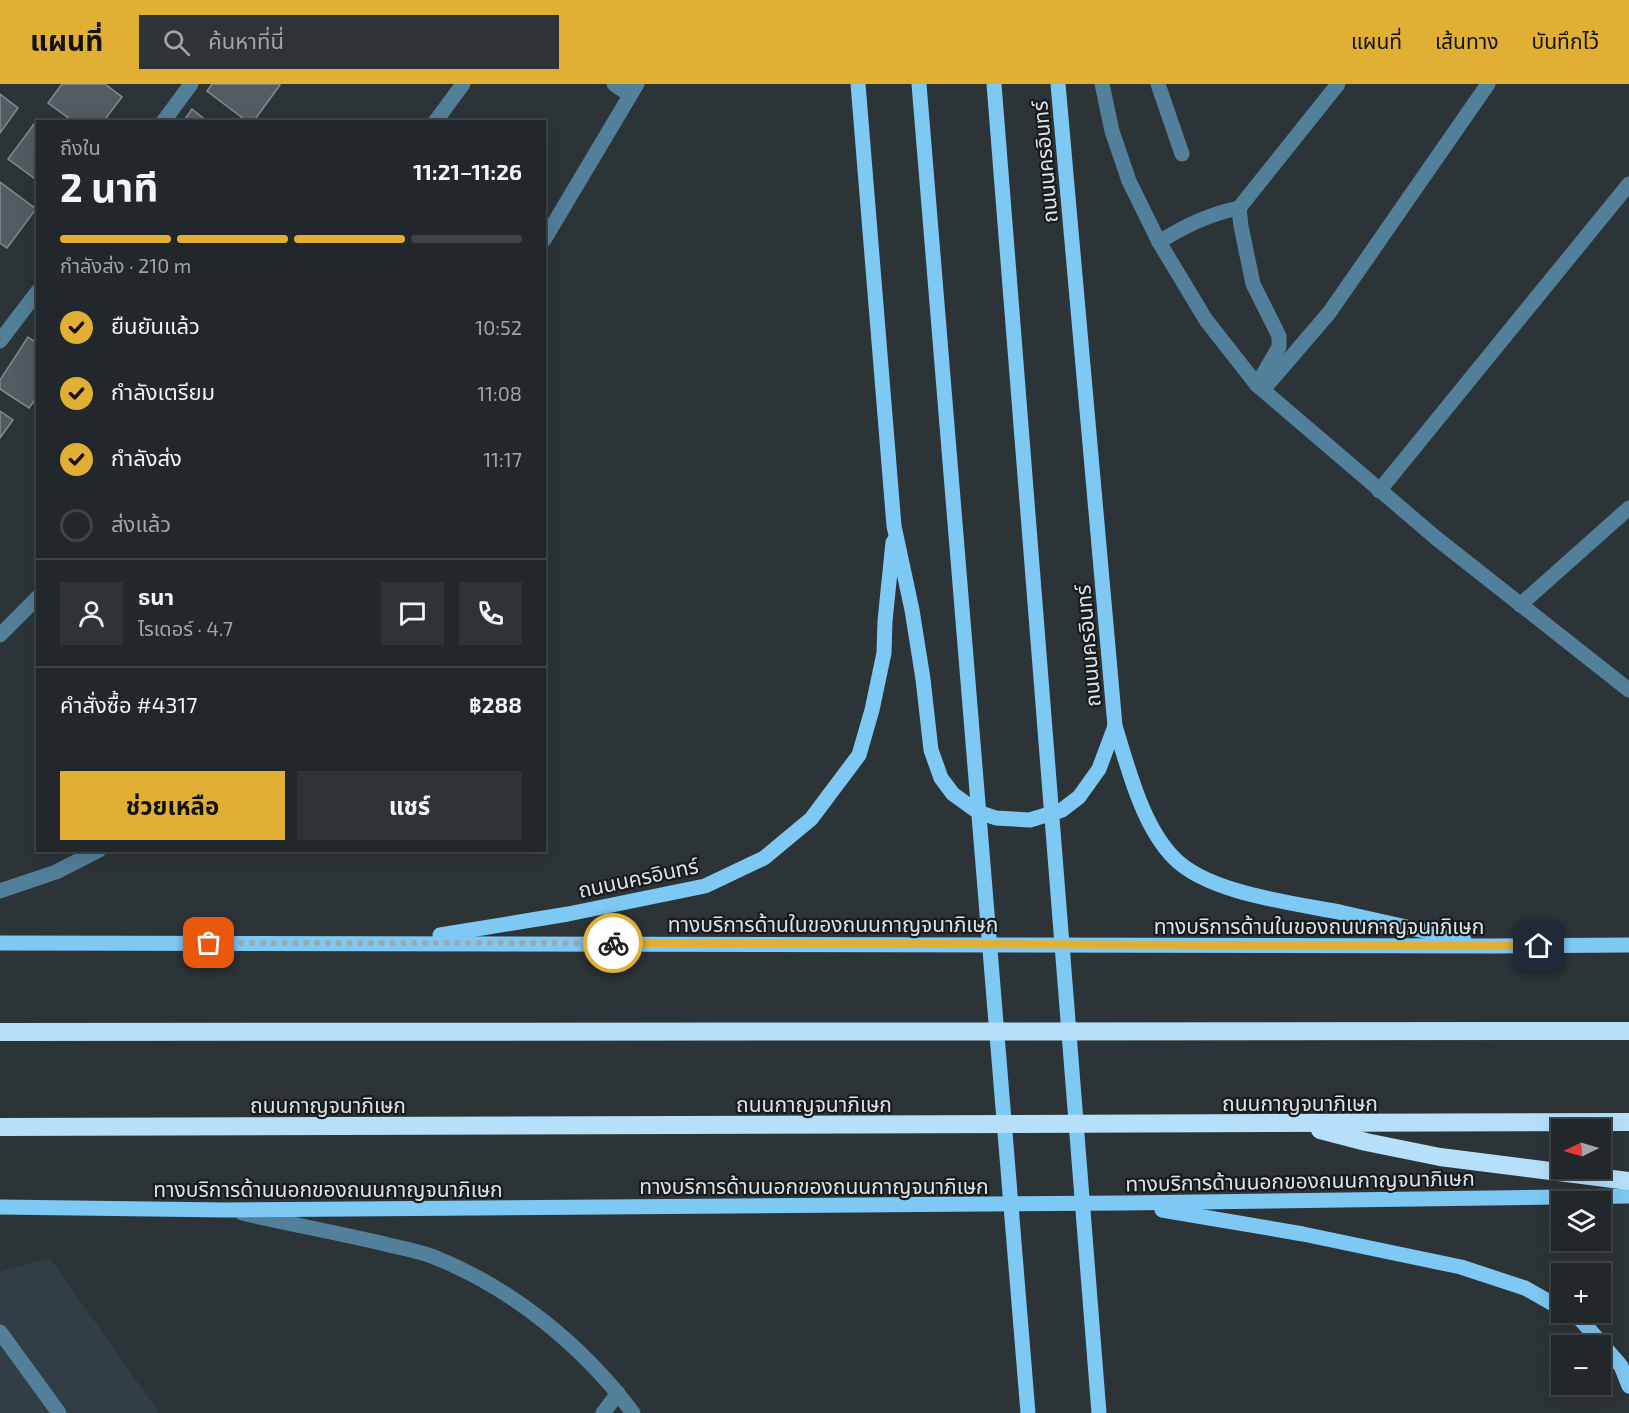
<!DOCTYPE html>
<html lang="th">
<meta charset="utf-8">
<style>
:root{--surface:#21272a;--page:#2d3336;--text:#f1f3f6;--muted:#a2a5a8;--line:#3e4447;--accent:#e1af34}
body{margin:0;font-family:"Exo 2","Noto Sans Thai",sans-serif;background:var(--page);color:var(--text);height:100vh;display:flex;flex-direction:column;font-size:22px;white-space:nowrap}
*{box-sizing:border-box;margin:0}
p{font-size:20px;color:var(--muted)}
.icon{flex:none;width:33px;height:33px;fill:none;stroke:currentColor;stroke-width:2;stroke-linecap:round;stroke-linejoin:round}
.map{position:relative;flex:1;overflow:hidden}
.details{position:absolute;left:36px;top:36px;width:510px;height:732px;display:flex;flex-direction:column;background:var(--surface);border-radius:0px;box-shadow:0 6px 24px #0002,0 0 0 2px var(--line)}
.details>*{flex:none}
.needle{width:39px;rotate:265deg}
.tools{position:absolute;left:1551px;top:1035px;display:grid;gap:12px}
.tools a{display:grid;place-items:center;width:60px;height:60px;border-radius:0px;background:var(--surface);box-shadow:0 6px 24px #0002,0 0 0 2px var(--line);font-size:30px}
.pin{position:absolute;display:grid;place-items:center;width:51px;height:51px;color:#fff;margin:-26px;border-radius:12px;box-shadow:0 3px 9px #0006}
.courier{position:absolute;display:grid;place-items:center;width:60px;height:60px;margin:-30px;border:4px solid #e1af34;border-radius:50%;background:#fff;color:#222;box-shadow:0 2px 8px #0007}
.summary em{font-style:normal;font-weight:700}
.summary div{display:flex;flex-direction:column-reverse}
.summary{display:flex;align-items:center;justify-content:space-between;height:102px;padding:0 24px}
h1{font-size:39px;font-weight:700;line-height:45px}
.bar{display:grid;grid-template-columns:repeat(4,1fr);gap:9px 6px;align-content:center;height:72px;padding:0 24px}
.bar i{height:8px;border-radius:4px;background:var(--line)}
.bar .active{background:var(--accent)}
.bar p{grid-column:span 4}
.line{display:flex;align-items:center;gap:15px;padding:0 24px;border-top:2px solid var(--line)}
.line div{flex:1}
.round{display:grid;place-items:center;flex:none;width:63px;height:63px;border-radius:0px;background:var(--page)}
ol{padding:0 24px;list-style:none}
li{display:flex;align-items:center;gap:18px;height:66px}
li p{margin-inline-start:auto}
li .icon{padding:6px;border-radius:50%;background:var(--accent);color:#111;stroke-width:4}
li:last-child{color:var(--muted)}
li i{width:33px;height:33px;border:3px solid var(--line);border-radius:50%}
.primary-button{display:flex;gap:12px;margin-top:auto;padding:12px 24px}
.primary-button a{flex:1;height:69px;border-radius:0px;background:var(--accent);color:#111;font-size:24px;font-weight:700;line-height:69px;text-align:center}
.primary-button a+a{background:var(--page);color:var(--text)}
header{display:flex;align-items:center;gap:36px;box-sizing:border-box;height:84px;padding:0 30px;background:var(--accent);color:#111}
header strong{font-size:28px}
nav{display:flex;gap:33px;margin-inline-start:auto;font-size:21px}
.search{width:420px;height:54px;background:var(--page);display:flex;align-items:center;gap:15px;box-sizing:border-box;padding:0 21px;border-radius:0px;color:var(--muted);font-size:22px}
.map>svg:first-child{display:block}
.built{fill:#313e46}
.building{fill:#545c61;stroke:#828b90;stroke-width:1.5}
.lines{fill:none;stroke-linecap:round;stroke-linejoin:round}
.minor{stroke:#527f99;stroke-width:15}
.major{stroke:#7ec8f4;stroke-width:15}
.highway{stroke:#b6e0fa;stroke-width:18}
.done{stroke:#a0a6a9;stroke-width:6;stroke-dasharray:0 10.8}
.route{stroke:#e1af34;stroke-width:8}
.labels{text-anchor:middle;dominant-baseline:central;stroke-width:4.5;stroke-linejoin:round;paint-order:stroke}
.street-label{font-size:21px;fill:#dee3e6;stroke:#171b1d}
</style>
<header>
<strong>แผนที่</strong>
<div class="search"><svg class="icon" aria-label="search" viewBox="0 0 24 24"><circle cx="10" cy="10" r="6"/><path d="M15 15l6 6"/></svg>ค้นหาที่นี่</div>
<nav><a>แผนที่</a><a>เส้นทาง</a><a>บันทึกไว้</a></nav>
</header>
<div class="map">
<svg width="1629" height="1329" viewBox="0 0 1629 1329">
<rect width="100%" height="100%" fill="#2c3438"/>
<path class="built" d="M50 1174 159 1329H0V1188Z"/>
<g class="building">
<path d="M62 0H105L122 13 103 38H74L48 19Z"/>
<path d="M212 0H279L280 1 253 38H248L207 7Z"/>
<path d="M0 10 18 24 0 49Z"/>
<path d="M192 25 208 38H183Z"/>
<path d="M37 36 39 38H38V97L8 75Z"/>
<path d="M0 98 36 125 7 164 0 159Z"/>
<path d="M28 253 38 260V312L29 324 0 305V296Z"/>
<path d="M0 327 13 336 0 354Z"/>
</g>
<g class="lines">
<g class="minor">
<path d="M614 0 630 11"/>
<path d="M1102 0 1112 47 1129 97 1159 158 1206 236 1257 301 1436 454 1629 606"/>
<path d="M1158 0 1182 70"/>
<path d="M163 38 191 0"/>
<path d="M435 38 463 0"/>
<path d="M1239 124 1241 142 1253 200 1279 252V263L1257 301"/>
<path d="M544 156 637 0"/>
<path d="M1159 158C1185 142 1209 130 1239 124L1338 0"/>
<path d="M0 257 38 207"/>
<path d="M1263 306 1329 229 1488 0"/>
<path d="M1379 407 1629 100"/>
<path d="M1520 521 1629 424"/>
<path d="M0 551 38 513"/>
<path d="M0 807 56 788 99 766"/>
<path d="M242 1129C290 1140 338 1149 385 1160 401 1164 419 1167 434 1173 512 1204 583 1262 633 1329"/>
<path d="M0 1248 59 1329"/>
<path d="M603 1329 618 1309"/>
</g>
<g class="major">
<path d="M858 0 894 442 912 526 923 595 931 666 941 694 953 710 978 728 996 734 1030 736 1062 726 1079 713 1099 685 1115 642"/>
<path d="M919 0 1028 1329"/>
<path d="M994 0 1099 1329"/>
<path d="M1058 0 1115 642C1128 683 1142 742 1174 774 1209 810 1295 819 1344 829 1385 838 1424 847 1464 856"/>
<path d="M440 851 568 830 705 802 764 774 811 735 859 671 872 626 884 569 885 537 893 458"/>
<path d="M0 859 1493 862 1629 861"/>
<path d="M0 1123 226 1126 1123 1119 1629 1112"/>
<path d="M1162 1126 1303 1150 1461 1183 1525 1204 1562 1225"/>
<path d="M1567 1228 1581 1236 1621 1282 1629 1302"/>
</g>
<g class="highway">
<path d="M0 948 1629 947"/>
<path d="M0 1043 1629 1038"/>
<path d="M1320 1046 1366 1058 1440 1073 1629 1097"/>
</g>
</g>
<g class="lines">
<path class="done" d="M209 859H613"/>
<path class="route" d="M613 859 1539 862"/>
</g>
<g class="labels">
<g class="street-label">
<text transform="translate(1044 78) rotate(-95)">ถนนนครอินทร์</text>
<text transform="translate(1087 562) rotate(-95)">ถนนนครอินทร์</text>
<text transform="translate(638 793) rotate(-12)">ถนนนครอินทร์</text>
<text x="833" y="839">ทางบริการด้านในของถนนกาญจนาภิเษก</text>
<text x="1319" y="841">ทางบริการด้านในของถนนกาญจนาภิเษก</text>
<text x="1300" y="1018">ถนนกาญจนาภิเษก</text>
<text x="814" y="1019">ถนนกาญจนาภิเษก</text>
<text x="328" y="1020">ถนนกาญจนาภิเษก</text>
<text transform="translate(1300 1096) rotate(-1)">ทางบริการด้านนอกของถนนกาญจนาภิเษก</text>
<text x="814" y="1101">ทางบริการด้านนอกของถนนกาญจนาภิเษก</text>
<text x="328" y="1104">ทางบริการด้านนอกของถนนกาญจนาภิเษก</text>
</g>
</g>
</svg>
<div class="tools">
<a><svg class="needle" viewBox="-14 -14 28 28"><path d="M0-13l5 13h-10z" fill="#e53935"/><path d="M0 13l5-13h-10z" fill="#a2a5a8"/></svg></a>
<a><svg class="icon" aria-label="layers" viewBox="0 0 24 24"><path d="M12 4l9 5-9 5-9-5zM3 14l9 5 9-5"/></svg></a>
<a>+</a>
<a>−</a>
</div>
<div class="pin" style="left:209px;top:859px;background:#ea580c"><svg class="icon" aria-label="bag" viewBox="0 0 24 24"><path d="M5 8h14l-1 12H6zM9 8a3 3 0 0 1 6 0"/></svg></div>
<div class="pin" style="left:1539px;top:862px;background:#1f2937"><svg class="icon" aria-label="home" viewBox="0 0 24 24"><path d="M3 11l9-7 9 7M6 9v11h12V9"/></svg></div>
<div class="courier" style="left:613px;top:859px"><svg class="icon" aria-label="bike" viewBox="0 0 24 24"><circle cx="6" cy="16" r="4"/><circle cx="18" cy="16" r="4"/><path d="M6 16l4-8h5l3 8M10 8l3 8H6M13 5h3"/></svg></div>
<section class="details">
<div class="summary"><div><h1>2 นาที</h1><p>ถึงใน</p></div><em>11:21–11:26</em></div>
<div class="bar"><i class="active"></i><i class="active"></i><i class="active"></i><i></i><p>กำลังส่ง · 210 m</p></div>
<ol>
<li><svg class="icon" aria-label="check" viewBox="0 0 24 24"><path d="M5 12l5 5 9-10"/></svg>ยืนยันแล้ว<p>10:52</p></li>
<li><svg class="icon" aria-label="check" viewBox="0 0 24 24"><path d="M5 12l5 5 9-10"/></svg>กำลังเตรียม<p>11:08</p></li>
<li><svg class="icon" aria-label="check" viewBox="0 0 24 24"><path d="M5 12l5 5 9-10"/></svg>กำลังส่ง<p>11:17</p></li>
<li><i></i>ส่งแล้ว</li>
</ol>
<div class="line" style="height:108px"><a class="round"><svg class="icon" aria-label="person" viewBox="0 0 24 24"><circle cx="12" cy="8" r="4"/><path d="M4 21q1-7 8-7t8 7"/></svg></a><div><b>ธนา</b><p>ไรเดอร์ · 4.7</p></div><a class="round"><svg class="icon" aria-label="chat" viewBox="0 0 24 24"><path d="M4 5h16v11H9l-5 4z"/></svg></a><a class="round"><svg class="icon" aria-label="phone" viewBox="0 0 24 24"><path d="M5 4h4l2 5-3 2q2 4 5 5l2-3 5 2v4C11 20 4 13 5 4z"/></svg></a></div>
<div class="line" style="height:78px"><div>คำสั่งซื้อ #4317</div><b>฿288</b></div>
<div class="primary-button"><a>ช่วยเหลือ</a><a>แชร์</a></div>
</section>
</div>
